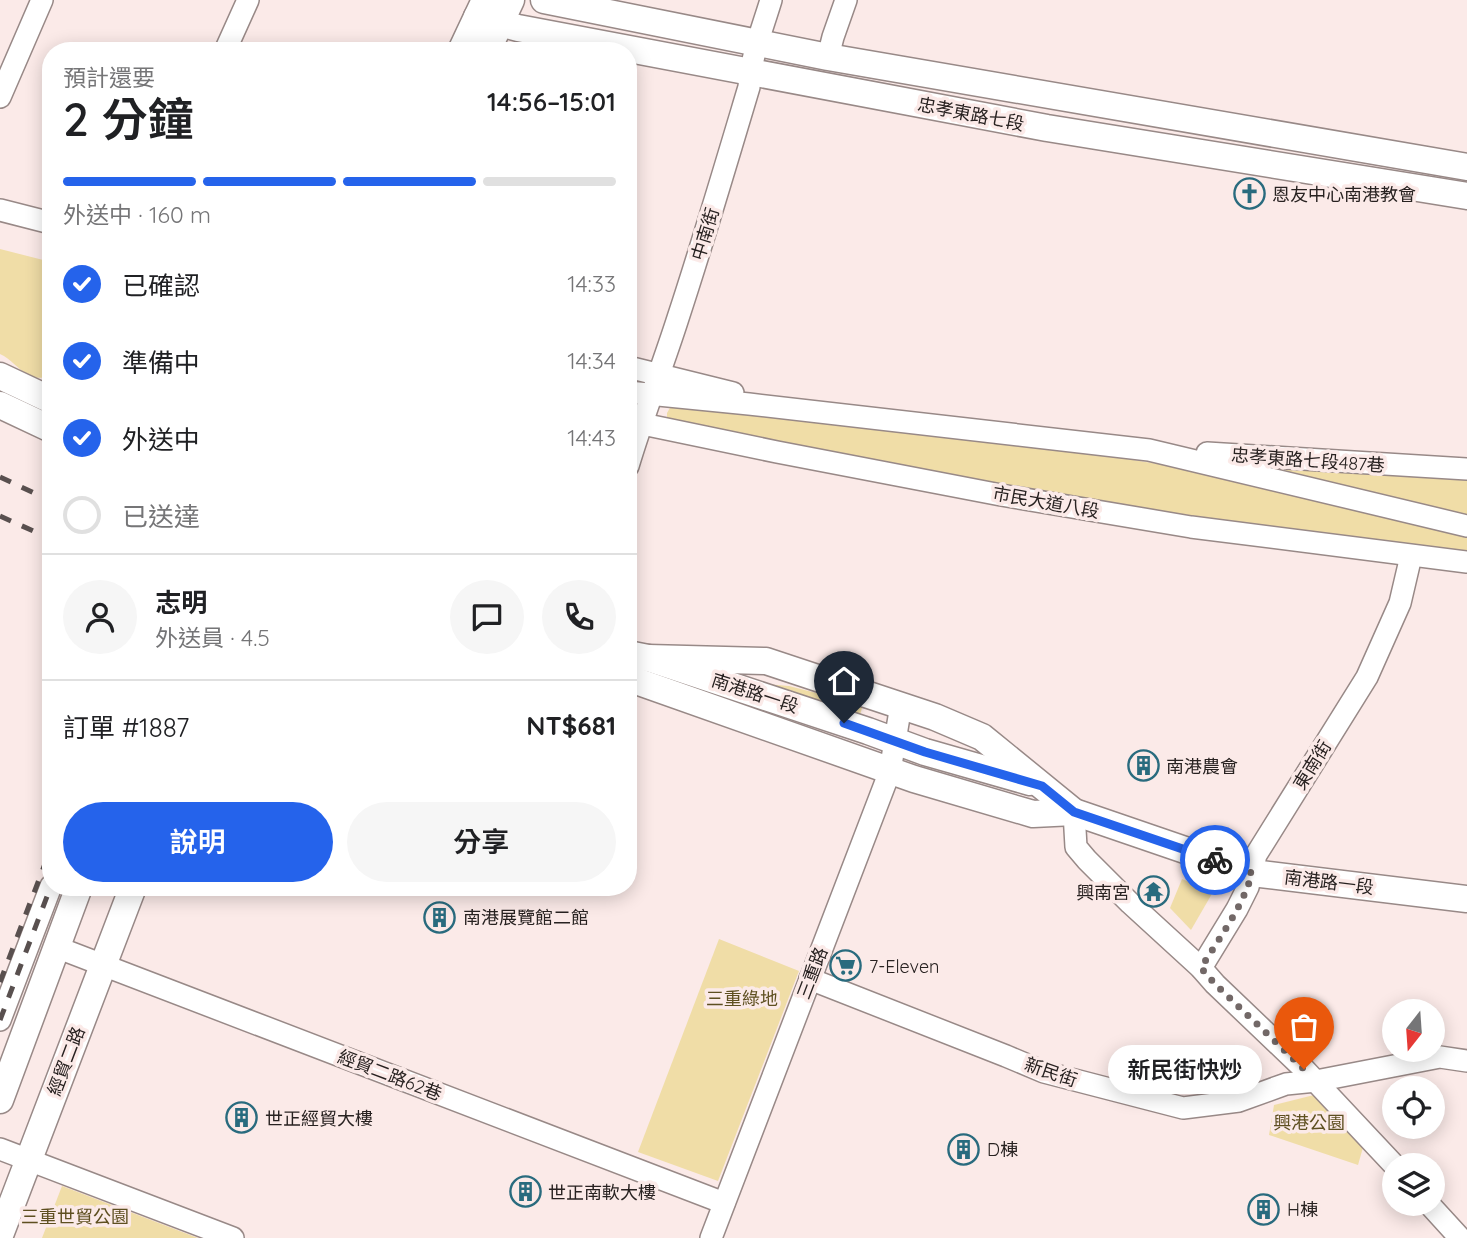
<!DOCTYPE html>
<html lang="zh-TW">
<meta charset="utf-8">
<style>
:root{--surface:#fff;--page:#f6f6f6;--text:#202124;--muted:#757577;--line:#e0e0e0;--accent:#2563eb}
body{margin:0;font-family:Quicksand,"Noto Sans TC",sans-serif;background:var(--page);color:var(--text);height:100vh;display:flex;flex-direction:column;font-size:26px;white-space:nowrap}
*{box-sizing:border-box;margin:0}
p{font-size:23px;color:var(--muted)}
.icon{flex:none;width:38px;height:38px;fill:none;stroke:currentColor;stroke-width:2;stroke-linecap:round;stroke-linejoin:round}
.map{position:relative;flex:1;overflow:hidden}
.drawer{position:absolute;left:42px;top:42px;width:595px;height:854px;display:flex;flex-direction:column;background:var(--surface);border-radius:28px;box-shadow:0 4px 18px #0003}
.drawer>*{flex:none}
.needle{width:46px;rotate:197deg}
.controls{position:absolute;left:1382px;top:999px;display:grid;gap:14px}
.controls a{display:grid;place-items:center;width:63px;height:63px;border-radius:50%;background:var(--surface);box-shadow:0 4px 18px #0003;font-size:35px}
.pin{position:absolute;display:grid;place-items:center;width:60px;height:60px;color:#fff;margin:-72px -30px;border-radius:50% 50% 50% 0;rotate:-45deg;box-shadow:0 0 7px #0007}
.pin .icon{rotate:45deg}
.courier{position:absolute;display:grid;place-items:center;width:70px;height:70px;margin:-35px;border:5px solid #2563eb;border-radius:50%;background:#fff;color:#222;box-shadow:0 2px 9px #0007}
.bubble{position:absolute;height:49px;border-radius:24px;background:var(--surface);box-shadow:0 4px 18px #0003;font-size:23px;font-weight:600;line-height:49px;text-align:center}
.summary em{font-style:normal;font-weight:600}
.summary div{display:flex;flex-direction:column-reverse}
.summary{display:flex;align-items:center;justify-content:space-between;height:119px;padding:0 21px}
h1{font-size:46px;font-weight:600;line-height:52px}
.bar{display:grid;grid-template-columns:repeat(4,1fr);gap:10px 7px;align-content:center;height:84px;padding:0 21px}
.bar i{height:9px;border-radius:5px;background:var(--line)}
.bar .active{background:var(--accent)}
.bar p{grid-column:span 4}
.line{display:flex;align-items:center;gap:18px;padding:0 21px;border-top:2px solid var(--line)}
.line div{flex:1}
.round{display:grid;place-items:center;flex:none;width:74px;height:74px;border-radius:37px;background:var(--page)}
ol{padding:0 21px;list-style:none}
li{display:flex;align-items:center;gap:21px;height:77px}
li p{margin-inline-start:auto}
li .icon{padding:7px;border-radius:50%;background:var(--accent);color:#fff;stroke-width:4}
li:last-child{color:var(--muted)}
li i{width:38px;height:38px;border:4px solid var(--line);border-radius:50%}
.button{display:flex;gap:14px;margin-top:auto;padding:14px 21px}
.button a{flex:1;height:80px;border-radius:42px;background:var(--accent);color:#fff;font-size:28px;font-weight:600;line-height:80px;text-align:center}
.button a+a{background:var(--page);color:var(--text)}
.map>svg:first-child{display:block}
.green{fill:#f0dda7}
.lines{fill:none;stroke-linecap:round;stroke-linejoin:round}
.minor-casing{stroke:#988987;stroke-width:24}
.major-casing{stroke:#988987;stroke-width:29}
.minor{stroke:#fff;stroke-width:21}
.major{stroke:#fff;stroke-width:26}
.rail{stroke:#59504f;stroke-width:5;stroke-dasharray:12 12;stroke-linecap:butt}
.done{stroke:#726867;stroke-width:7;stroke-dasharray:0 12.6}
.route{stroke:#2563eb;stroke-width:9}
.labels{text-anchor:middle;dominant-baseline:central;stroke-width:7;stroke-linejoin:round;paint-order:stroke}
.street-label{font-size:18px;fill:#282221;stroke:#fbeae8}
.poi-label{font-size:18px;fill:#282221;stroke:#fbeae8;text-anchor:start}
.park-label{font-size:18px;fill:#5e4f20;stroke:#fbeae8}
</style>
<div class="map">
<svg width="1467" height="1238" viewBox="0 0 1467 1238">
<rect width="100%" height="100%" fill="#fbeae8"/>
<g class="green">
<path d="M0 249 51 262V379C43 376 36 380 28 375 18 369 11 359 0 354Z"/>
<path d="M671 406 710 407C859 425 1010 439 1158 464L1467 537V553L1160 511 982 483 667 419V413Z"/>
<path d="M1276 462 1467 475V516L1273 471Z"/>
<path d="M766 684 789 686 863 705 859 718Z"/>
<path d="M1182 879 1213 892 1191 930 1170 908Z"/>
<path d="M719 939 799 971 718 1181 638 1152Z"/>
<path d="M1318 1094 1364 1144 1358 1165 1269 1135 1274 1105Z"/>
<path d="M62 1186 198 1238H42Z"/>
</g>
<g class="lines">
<defs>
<g id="minor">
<path d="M225 51 248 0"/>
<path d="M828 57 833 37 846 0"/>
<path d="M0 97 42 0"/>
<path d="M0 210 51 223"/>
<path d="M628 367 733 393"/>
<path d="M628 392 749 404 1149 450 1467 526"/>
<path d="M628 421 777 452 1001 495 1191 527 1467 562"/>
<path d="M1207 453 1467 469"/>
<path d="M628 466C643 416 662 368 678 318 703 242 726 164 749 87 751 56 762 30 771 0"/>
<path d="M1074 812 1076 847 1087 860 1130 903 1201 968 1215 984 1304 1069 1395 1166"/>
<path d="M56 947 724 1203"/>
<path d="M1201 968 1237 909 1248 887 1256 855 1367 677 1400 603 1411 556"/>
<path d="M810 979 1006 1056 1044 1072 1183 1108 1239 1101 1286 1084 1316 1081 1440 1057 1467 1061"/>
<path d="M0 1020 51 886"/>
<path d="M0 1149 233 1238"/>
<path d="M1429 1204 1460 1238"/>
<path d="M711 1238 890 771 901 705"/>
</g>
<g id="major">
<path d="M544 0 828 57 1467 167"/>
<path d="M477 17 518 28 1047 128 1467 196"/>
<path d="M461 51 485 0"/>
<path d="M487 51 511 0"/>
<path d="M0 376 51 400"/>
<path d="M0 405 51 429"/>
<path d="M628 654 648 658 868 731 925 752 1030 782"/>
<path d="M648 658 766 661 935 717 982 737 1074 812 1252 873 1467 899"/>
<path d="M628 676 639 682 914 779 1033 814 1074 812"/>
<path d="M0 1100 79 887"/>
<path d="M0 1235 133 887"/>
</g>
</defs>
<use href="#minor" class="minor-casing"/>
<use href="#major" class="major-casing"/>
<use href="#minor" class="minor"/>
<use href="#major" class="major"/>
<g class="rail">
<path d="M0 477 51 501"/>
<path d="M0 516 51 539"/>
<path d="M0 982 51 848"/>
<path d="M0 1020 51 886"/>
</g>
</g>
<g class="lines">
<path class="done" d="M1215 860 1252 873C1243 907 1219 938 1201 968L1215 984 1304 1069"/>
<path class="route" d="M844 723 925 752 1042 786 1074 812 1215 860"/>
</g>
<defs>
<symbol id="church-ring" viewBox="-11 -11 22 22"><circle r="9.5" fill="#fbeae8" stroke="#296b7e" stroke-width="1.5"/><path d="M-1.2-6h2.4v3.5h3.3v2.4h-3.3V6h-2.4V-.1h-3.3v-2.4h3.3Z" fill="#296b7e"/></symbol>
<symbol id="building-ring" viewBox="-11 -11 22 22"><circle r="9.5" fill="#fbeae8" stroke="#296b7e" stroke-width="1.5"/><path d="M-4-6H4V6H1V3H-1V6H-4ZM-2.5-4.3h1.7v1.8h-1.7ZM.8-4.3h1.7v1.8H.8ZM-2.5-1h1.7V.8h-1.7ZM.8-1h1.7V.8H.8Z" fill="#296b7e"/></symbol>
<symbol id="temple-ring" viewBox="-11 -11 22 22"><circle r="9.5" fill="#fbeae8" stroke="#296b7e" stroke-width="1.5"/><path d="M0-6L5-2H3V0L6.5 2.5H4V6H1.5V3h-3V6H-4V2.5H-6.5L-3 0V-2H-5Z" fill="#296b7e"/></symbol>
<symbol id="supermarket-ring" viewBox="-11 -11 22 22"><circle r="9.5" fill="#fbeae8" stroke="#296b7e" stroke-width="1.5"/><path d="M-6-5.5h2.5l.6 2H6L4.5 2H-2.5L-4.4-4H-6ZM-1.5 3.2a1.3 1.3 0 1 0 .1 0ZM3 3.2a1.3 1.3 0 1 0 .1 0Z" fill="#296b7e"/></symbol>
</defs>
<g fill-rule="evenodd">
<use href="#church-ring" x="1232" y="176" width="35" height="35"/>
<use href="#building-ring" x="1126" y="748" width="35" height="35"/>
<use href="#temple-ring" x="1136" y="874" width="35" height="35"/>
<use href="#building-ring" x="422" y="900" width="35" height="35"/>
<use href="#supermarket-ring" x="828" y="948" width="35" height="35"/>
<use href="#building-ring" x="224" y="1100" width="35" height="35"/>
<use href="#building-ring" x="946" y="1132" width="35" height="35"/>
<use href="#building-ring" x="508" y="1174" width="35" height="35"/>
<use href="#building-ring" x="1246" y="1192" width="35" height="35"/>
</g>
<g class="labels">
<g class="street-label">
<text transform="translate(971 114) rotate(11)">忠孝東路七段</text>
<text transform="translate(705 234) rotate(-73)">中南街</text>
<text transform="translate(1308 460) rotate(4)">忠孝東路七段487巷</text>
<text transform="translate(1046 502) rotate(10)">市民大道八段</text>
<text transform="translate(755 693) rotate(18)">南港路一段</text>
<text transform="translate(1312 765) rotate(-58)">東南街</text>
<text transform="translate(1329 882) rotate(7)">南港路一段</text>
<text transform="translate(812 973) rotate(-69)">三重路</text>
<text transform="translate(66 1061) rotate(-69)">經貿二路</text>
<text transform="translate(1051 1072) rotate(19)">新民街</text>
<text transform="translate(390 1075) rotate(21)">經貿二路62巷</text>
</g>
<g class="poi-label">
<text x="1272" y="194">恩友中心南港教會</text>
<text x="1166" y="766">南港農會</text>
<text x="1130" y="892" text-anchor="end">興南宮</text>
<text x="463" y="917">南港展覽館二館</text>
<text x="869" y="966">7-Eleven</text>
<text x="265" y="1118">世正經貿大樓</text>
<text x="987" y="1149">D棟</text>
<text x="548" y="1192">世正南軟大樓</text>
<text x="1287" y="1209">H棟</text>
</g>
<g class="park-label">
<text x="742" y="998">三重綠地</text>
<text x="1309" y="1122">興港公園</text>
<text x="75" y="1216">三重世貿公園</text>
</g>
</g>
</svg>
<div class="controls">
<a><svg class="needle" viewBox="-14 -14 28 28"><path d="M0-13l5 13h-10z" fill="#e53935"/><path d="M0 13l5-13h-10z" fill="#757577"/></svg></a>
<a><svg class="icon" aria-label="locate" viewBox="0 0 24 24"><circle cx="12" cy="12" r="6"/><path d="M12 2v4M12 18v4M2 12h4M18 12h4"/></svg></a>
<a><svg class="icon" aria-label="layers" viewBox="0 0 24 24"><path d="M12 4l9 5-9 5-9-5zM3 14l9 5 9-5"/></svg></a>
</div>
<div class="pin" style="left:1304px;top:1069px;background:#ea580c"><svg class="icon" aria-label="bag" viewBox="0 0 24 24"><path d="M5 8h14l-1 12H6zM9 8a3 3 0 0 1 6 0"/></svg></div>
<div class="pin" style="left:844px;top:723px;background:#1f2937"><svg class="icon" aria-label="home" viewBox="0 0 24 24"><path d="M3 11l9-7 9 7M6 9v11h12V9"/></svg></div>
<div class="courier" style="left:1215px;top:860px"><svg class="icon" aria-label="bike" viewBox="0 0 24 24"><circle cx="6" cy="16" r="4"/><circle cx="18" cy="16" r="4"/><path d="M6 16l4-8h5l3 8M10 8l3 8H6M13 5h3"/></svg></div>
<div class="bubble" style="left:1108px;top:1045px;width:154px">新民街快炒</div>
<section class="drawer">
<div class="summary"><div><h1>2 分鐘</h1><p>預計還要</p></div><em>14:56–15:01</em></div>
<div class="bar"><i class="active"></i><i class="active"></i><i class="active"></i><i></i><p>外送中 · 160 m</p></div>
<ol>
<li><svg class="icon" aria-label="check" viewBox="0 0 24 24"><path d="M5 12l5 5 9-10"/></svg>已確認<p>14:33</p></li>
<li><svg class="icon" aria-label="check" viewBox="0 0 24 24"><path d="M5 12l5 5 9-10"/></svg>準備中<p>14:34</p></li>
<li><svg class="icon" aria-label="check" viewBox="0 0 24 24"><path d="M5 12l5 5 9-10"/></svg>外送中<p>14:43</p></li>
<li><i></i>已送達</li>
</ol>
<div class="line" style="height:126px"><a class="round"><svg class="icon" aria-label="person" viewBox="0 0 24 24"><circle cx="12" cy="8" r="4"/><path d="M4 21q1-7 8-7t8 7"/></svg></a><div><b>志明</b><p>外送員 · 4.5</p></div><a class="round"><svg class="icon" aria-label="chat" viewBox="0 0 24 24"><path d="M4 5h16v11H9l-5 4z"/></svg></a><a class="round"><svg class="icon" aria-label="phone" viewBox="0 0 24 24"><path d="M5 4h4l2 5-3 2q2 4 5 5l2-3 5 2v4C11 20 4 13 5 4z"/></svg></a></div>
<div class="line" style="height:91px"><div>訂單 #1887</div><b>NT$681</b></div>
<div class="button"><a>說明</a><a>分享</a></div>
</section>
</div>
